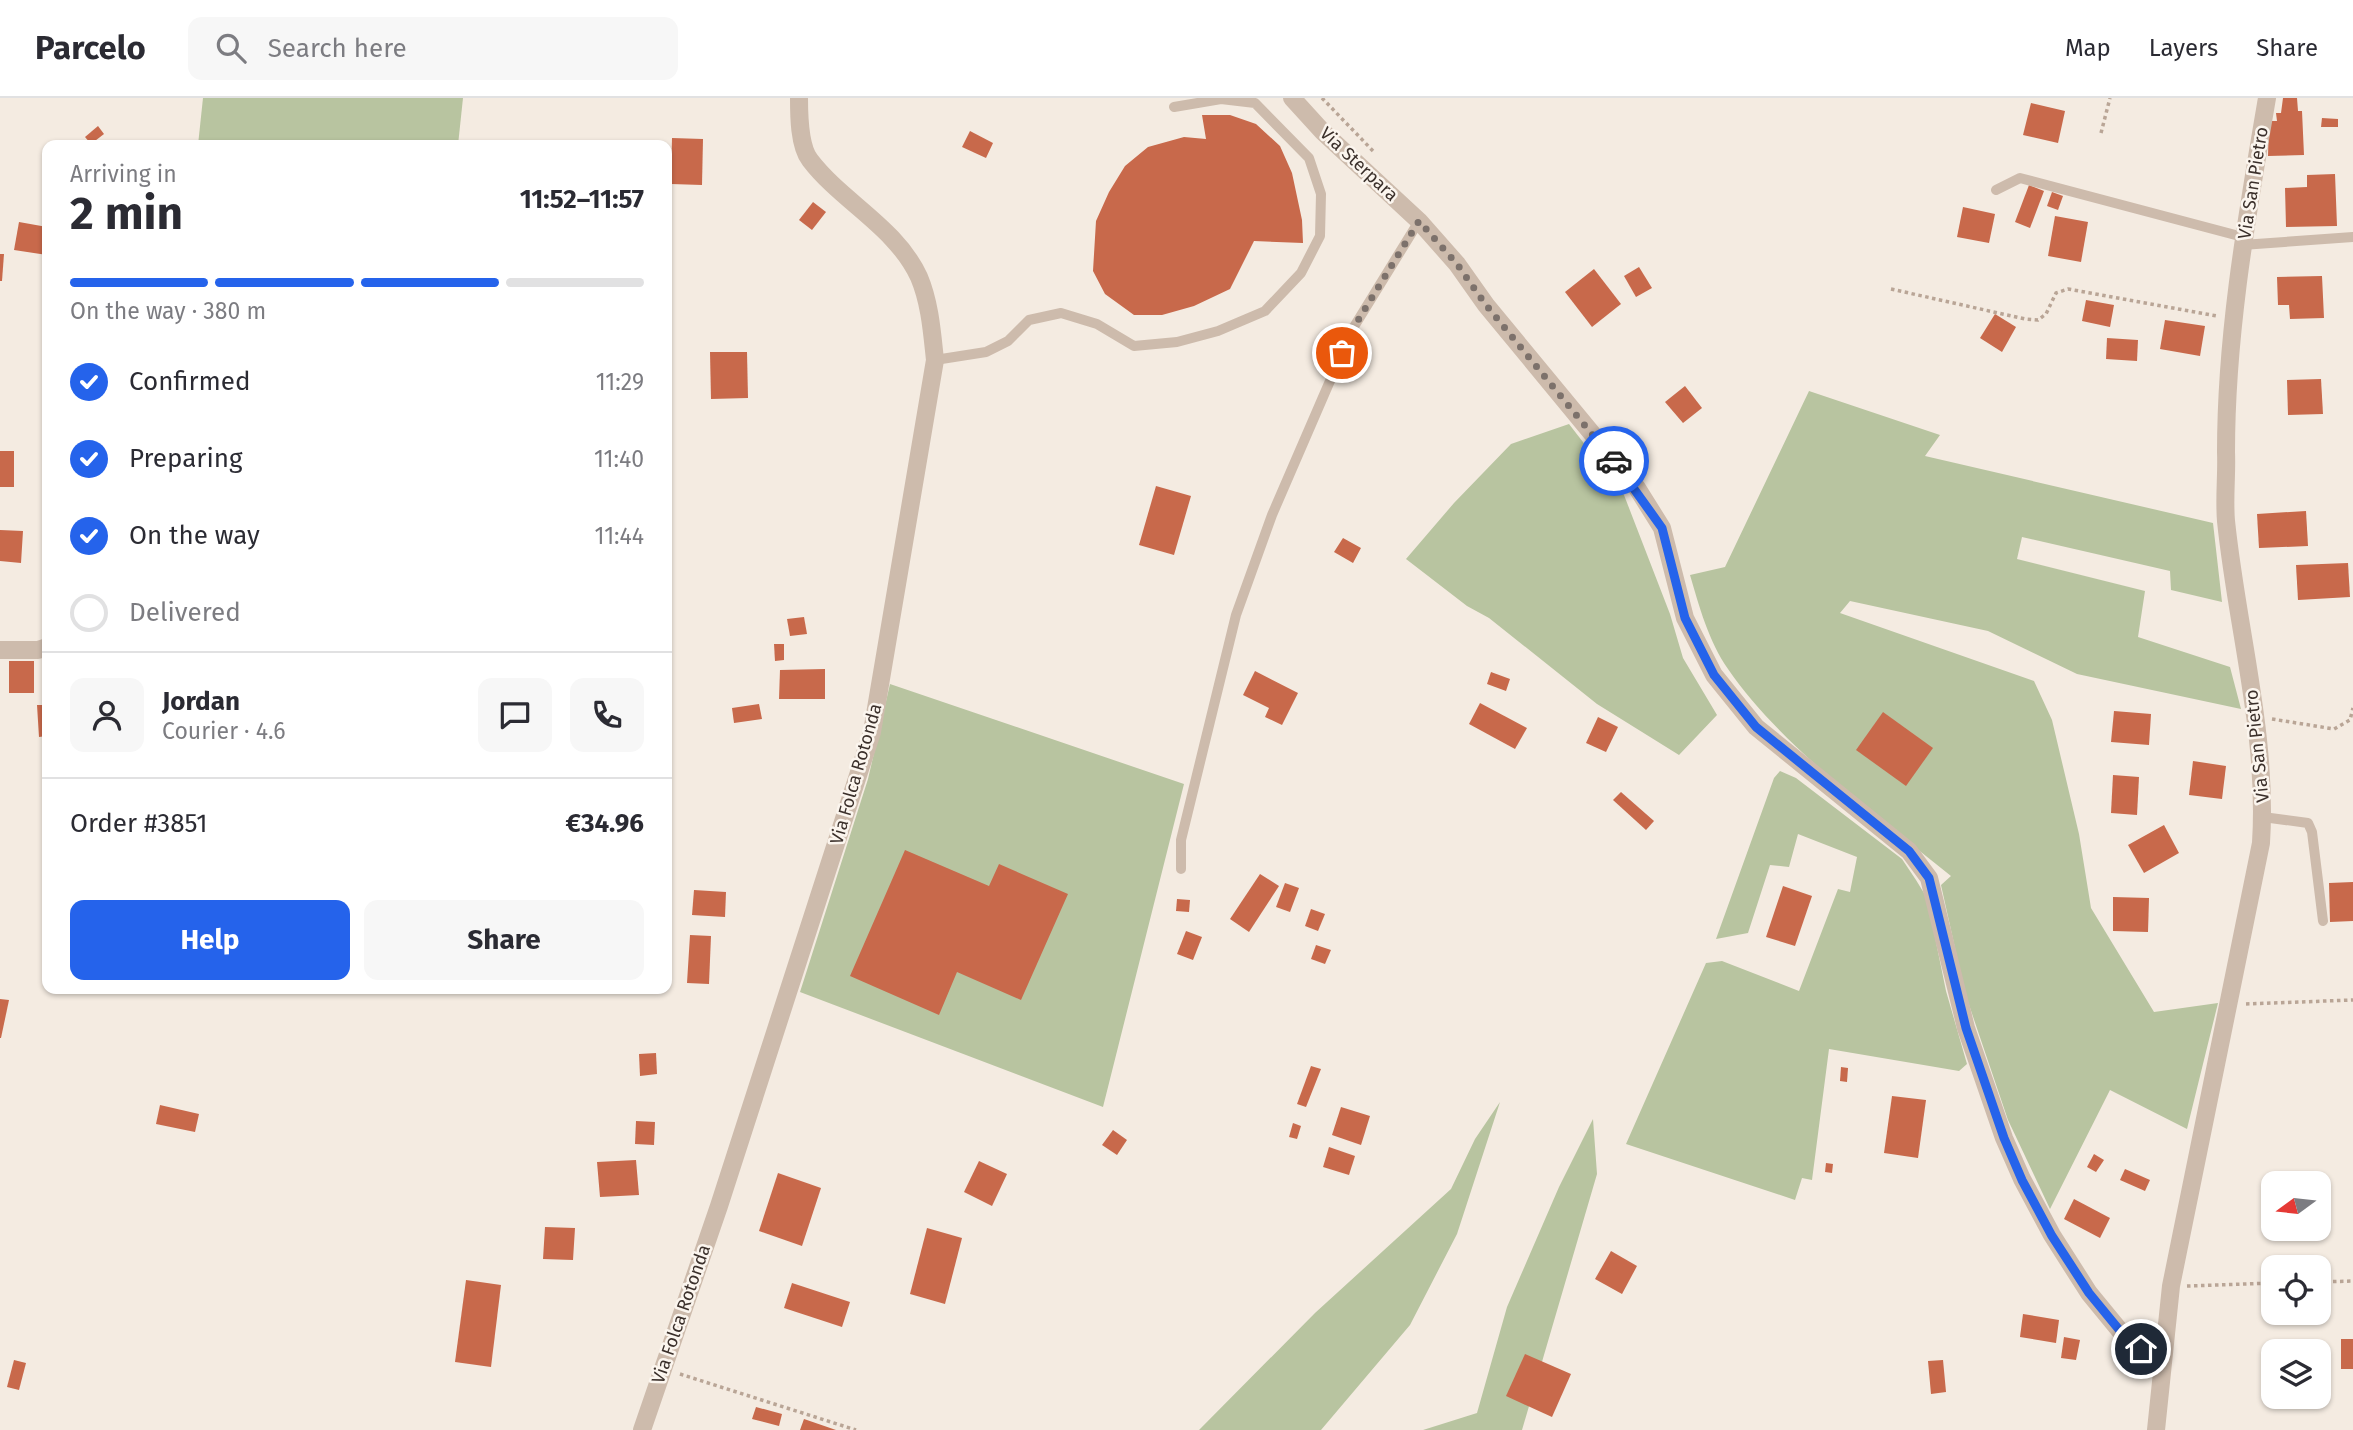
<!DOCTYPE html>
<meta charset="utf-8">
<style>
:root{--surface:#fff;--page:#f7f7f7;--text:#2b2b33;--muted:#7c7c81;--line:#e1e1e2;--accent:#2563eb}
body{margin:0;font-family:"Fira Sans",sans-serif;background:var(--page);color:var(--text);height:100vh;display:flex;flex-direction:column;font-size:26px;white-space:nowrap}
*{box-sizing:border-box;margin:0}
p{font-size:23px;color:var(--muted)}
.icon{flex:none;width:38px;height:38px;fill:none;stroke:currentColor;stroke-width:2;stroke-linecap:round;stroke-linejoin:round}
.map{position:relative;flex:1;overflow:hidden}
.drawer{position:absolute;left:42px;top:42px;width:630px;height:854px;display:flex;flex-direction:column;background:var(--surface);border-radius:14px;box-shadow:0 2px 5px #0004}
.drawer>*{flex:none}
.needle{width:46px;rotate:255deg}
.fabs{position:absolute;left:2261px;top:1073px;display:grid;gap:14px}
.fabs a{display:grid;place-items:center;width:70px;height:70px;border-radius:14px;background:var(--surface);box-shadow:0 2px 5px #0004;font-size:35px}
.pin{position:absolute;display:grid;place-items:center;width:60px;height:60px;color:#fff;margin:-30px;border:4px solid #fff;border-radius:50%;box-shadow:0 2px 7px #0007}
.courier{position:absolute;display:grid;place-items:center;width:70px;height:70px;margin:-35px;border:5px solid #2563eb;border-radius:50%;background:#fff;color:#222;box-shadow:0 2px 9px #0007}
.head em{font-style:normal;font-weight:700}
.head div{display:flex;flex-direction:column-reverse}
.head{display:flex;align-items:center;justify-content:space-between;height:119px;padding:0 28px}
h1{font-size:46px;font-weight:700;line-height:52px}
.bar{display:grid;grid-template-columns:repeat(4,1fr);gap:10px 7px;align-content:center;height:84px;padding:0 28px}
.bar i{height:9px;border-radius:5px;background:var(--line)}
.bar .current{background:var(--accent)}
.bar p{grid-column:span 4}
.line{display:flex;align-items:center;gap:18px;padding:0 28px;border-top:2px solid var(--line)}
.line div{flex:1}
.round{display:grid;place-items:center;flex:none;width:74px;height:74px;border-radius:14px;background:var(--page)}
ol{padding:0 28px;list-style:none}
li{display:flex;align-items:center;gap:21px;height:77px}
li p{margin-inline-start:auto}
li .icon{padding:7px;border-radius:50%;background:var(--accent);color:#fff;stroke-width:4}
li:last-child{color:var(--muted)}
li i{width:38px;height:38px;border:4px solid var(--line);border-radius:50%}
.button{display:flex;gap:14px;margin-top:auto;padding:14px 28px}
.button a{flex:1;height:80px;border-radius:14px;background:var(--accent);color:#fff;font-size:28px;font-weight:700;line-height:80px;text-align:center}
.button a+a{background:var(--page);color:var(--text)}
header{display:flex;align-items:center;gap:42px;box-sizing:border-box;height:98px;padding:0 35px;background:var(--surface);border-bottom:2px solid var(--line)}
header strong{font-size:33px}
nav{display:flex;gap:38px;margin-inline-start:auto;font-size:24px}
.search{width:490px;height:63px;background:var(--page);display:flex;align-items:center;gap:18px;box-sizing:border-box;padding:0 24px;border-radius:14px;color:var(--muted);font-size:26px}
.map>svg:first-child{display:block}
.green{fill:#b8c4a0}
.building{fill:#c8694b}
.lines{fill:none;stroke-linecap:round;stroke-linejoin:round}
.path{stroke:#b9a596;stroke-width:3.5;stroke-dasharray:3.5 3.5;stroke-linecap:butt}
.service{stroke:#cdbbac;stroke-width:10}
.minor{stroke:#cdbbac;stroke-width:18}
.done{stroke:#7c716b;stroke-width:7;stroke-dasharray:0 12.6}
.route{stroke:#2563eb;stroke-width:9}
.labels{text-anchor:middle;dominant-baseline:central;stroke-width:5;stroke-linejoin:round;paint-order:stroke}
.street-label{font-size:18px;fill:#3b302b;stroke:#fbf5ee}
</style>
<header>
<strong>Parcelo</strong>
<div class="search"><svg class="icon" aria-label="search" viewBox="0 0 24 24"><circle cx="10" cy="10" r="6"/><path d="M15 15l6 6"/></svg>Search here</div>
<nav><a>Map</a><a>Layers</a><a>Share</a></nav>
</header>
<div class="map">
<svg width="2353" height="1332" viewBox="0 0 2353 1332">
<rect width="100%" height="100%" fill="#f4ebe1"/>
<g class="green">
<path d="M203 0H463L458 47H198Z"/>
<path d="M1809 293 1940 337 1925 358 2213 425 2222 504 2171 492 2170 473 2022 439 2017 461 2145 493 2138 539 2230 569 2241 611 2077 576 1988 533 1850 503 1840 515 2034 583 2052 622 2079 736 2091 810 2154 914 2218 905 2187 1031 2110 992 2050 1111 2008 1022 1965 895 1941 787 1951 778C1880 721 1779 646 1728 571 1709 544 1699 508 1690 477L1725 469Z"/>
<path d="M1569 326 1624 397 1670 516 1683 560 1717 617 1679 657 1597 606 1489 520 1467 508 1406 461 1454 405 1511 346Z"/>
<path d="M890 586 1184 686 1103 1009 800 894 868 681Z"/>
<path d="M1780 673 1796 680 1902 761 1916 782 1927 800 1946 893 1967 966 1959 973 1829 951 1812 1082 1802 1080 1795 1102 1626 1046 1706 865 1722 863 1799 893 1838 791 1850 794 1857 759 1798 736 1789 769 1770 767 1748 835 1716 841 1774 680Z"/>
<path d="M1500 1004 1457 1136 1410 1227 1321 1332H1199L1315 1215 1451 1091 1475 1041Z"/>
<path d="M1593 1021 1597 1076 1522 1332H1423L1477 1315 1507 1209 1559 1089Z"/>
</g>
<g class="building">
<path d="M2283 0H2297L2298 13H2302L2304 57 2268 58 2269 23H2277L2276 15H2281Z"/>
<path d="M2031 5 2065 13 2058 45 2023 37Z"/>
<path d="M1202 17H1230L1256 26 1280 48 1292 75 1302 122 1303 145 1254 143 1230 191 1194 208 1162 217H1134L1105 196 1093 173 1096 123 1109 94 1125 68 1148 49 1184 39 1206 41Z"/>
<path d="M2322 20 2338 21V29H2321Z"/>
<path d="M98 28 104 36 91 46 85 39Z"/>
<path d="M970 33 993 45 986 60 962 49Z"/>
<path d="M672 40 703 41 702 87 671 86Z"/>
<path d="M148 42 175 45V47H147Z"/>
<path d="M2335 76 2337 128 2286 129 2285 90 2307 89V77Z"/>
<path d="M2029 87 2044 93 2030 130 2015 124Z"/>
<path d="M2052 94 2063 98 2058 112 2047 108Z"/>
<path d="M813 104 826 114 812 132 799 122Z"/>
<path d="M1963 109 1995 116 1989 145 1957 139Z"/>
<path d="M2055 118 2088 124 2081 164 2048 158Z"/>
<path d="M19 124 47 129V157L14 152Z"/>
<path d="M0 156H4L2 183H0Z"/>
<path d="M1639 169 1652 190 1636 199 1624 178Z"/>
<path d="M1594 171 1621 206 1592 229 1565 194Z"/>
<path d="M2322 178 2324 220 2290 221 2289 207H2278L2277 179Z"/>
<path d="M2086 202 2114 207 2110 229 2082 223Z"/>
<path d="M1995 216 2016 229 2002 254 1980 240Z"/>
<path d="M2165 222 2205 228 2200 258 2160 251Z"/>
<path d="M2107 240 2138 242 2137 263 2106 261Z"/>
<path d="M710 254H747L748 300 711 301Z"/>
<path d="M2321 281 2323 316 2288 317 2287 282Z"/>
<path d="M1685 288 1702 310 1683 325 1665 304Z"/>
<rect x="0" y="353" width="14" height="36"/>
<path d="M1156 388 1191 398 1174 457 1139 447Z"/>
<path d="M2306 413 2308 448 2259 450 2257 416Z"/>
<path d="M0 432 23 433 21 465 0 463Z"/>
<path d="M1343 440 1361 450 1353 465 1334 454Z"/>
<path d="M2348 465 2350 499 2298 502 2296 467Z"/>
<path d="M804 519 807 536 790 538 787 521Z"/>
<path d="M774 546H784V562L775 563Z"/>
<rect x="9" y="563" width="25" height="32"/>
<path d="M825 571V601H779L780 572Z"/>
<path d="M1255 573 1298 595 1282 627 1265 619 1269 610 1243 597Z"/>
<path d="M1491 574 1510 581 1506 593 1487 586Z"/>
<path d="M1480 605 1527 630 1515 651 1469 626Z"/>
<path d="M759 606 762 621 734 625 732 610Z"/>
<path d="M37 607H47V638L39 639Z"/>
<path d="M2114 613 2151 616 2149 647 2111 644Z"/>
<path d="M1883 614 1933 650 1906 688 1856 652Z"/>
<path d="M1598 619 1618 629 1606 654 1586 645Z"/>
<path d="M2193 663 2226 668 2222 701 2189 697Z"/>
<path d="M2113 677 2139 679 2137 717 2111 715Z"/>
<path d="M1621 694 1654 723 1646 732 1613 702Z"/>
<path d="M2164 727 2179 755 2144 775 2128 747Z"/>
<path d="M905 752 989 788 999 766 1068 796 1021 902 957 874 939 917 850 878Z"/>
<path d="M1260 776 1279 788 1249 834 1230 821Z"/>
<path d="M2353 784V823L2330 824 2329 785Z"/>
<path d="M1285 785 1299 790 1290 814 1276 809Z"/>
<path d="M1783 788 1812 798 1795 848 1766 839Z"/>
<path d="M694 792 726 794 725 819 692 817Z"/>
<path d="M2113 799 2149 800 2148 834 2113 833Z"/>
<path d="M1177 801 1190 802 1189 814 1176 813Z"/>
<path d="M1311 811 1325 816 1318 833 1305 828Z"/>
<path d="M1186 833 1202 839 1193 862 1177 856Z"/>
<path d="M690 837 711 838 709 886 687 885Z"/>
<path d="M1316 847 1331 852 1325 866 1311 861Z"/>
<path d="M0 901 9 902 1 940H0Z"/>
<path d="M656 955 657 976 640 978 639 956Z"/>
<path d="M1311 968 1321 971 1306 1009 1297 1006Z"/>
<path d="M1841 969 1848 970 1847 984 1840 983Z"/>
<path d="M1892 998 1926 1002 1918 1060 1884 1055Z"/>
<path d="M160 1007 199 1016 195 1034 156 1026Z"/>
<path d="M1341 1009 1370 1018 1361 1047 1332 1037Z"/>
<path d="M636 1023 655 1024 654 1047 635 1046Z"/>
<path d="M1293 1025 1301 1028 1297 1041 1289 1039Z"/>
<path d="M1113 1032 1127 1042 1117 1057 1102 1047Z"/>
<path d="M1329 1049 1355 1058 1349 1077 1323 1069Z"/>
<path d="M2094 1056 2104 1062 2096 1074 2087 1069Z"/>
<path d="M636 1062 639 1097 600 1099 597 1064Z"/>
<path d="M979 1063 1007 1076 992 1108 964 1094Z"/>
<path d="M1826 1065 1833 1066 1832 1075 1825 1074Z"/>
<path d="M2125 1071 2150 1082 2145 1093 2120 1082Z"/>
<path d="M778 1075 821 1090 802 1148 759 1133Z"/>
<path d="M2074 1101 2110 1120 2100 1140 2064 1121Z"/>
<path d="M545 1129 575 1130 573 1162 543 1161Z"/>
<path d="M927 1130 962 1140 945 1206 910 1196Z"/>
<path d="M1611 1153 1637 1168 1622 1196 1595 1181Z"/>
<path d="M466 1182 501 1187 491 1269 455 1264Z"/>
<path d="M792 1185 850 1204 842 1229 784 1210Z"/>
<path d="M2023 1216 2059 1222 2056 1245 2020 1239Z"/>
<path d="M2064 1239 2080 1242 2076 1262 2061 1260Z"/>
<rect x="2341" y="1241" width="12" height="30"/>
<path d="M1525 1256 1571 1276 1552 1319 1506 1298Z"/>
<path d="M14 1262 26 1265 19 1292 7 1289Z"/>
<path d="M1943 1262 1946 1294 1931 1296 1928 1263Z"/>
<path d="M756 1309 782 1316 779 1328 752 1321Z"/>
<path d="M804 1321 836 1332H800Z"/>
</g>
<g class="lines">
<g class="path">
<path d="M1322 0 1374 54"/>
<path d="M2101 35 2110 0"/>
<path d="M1891 191 2025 221 2038 222 2046 216 2056 195 2068 191 2217 218"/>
<path d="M2272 621 2334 631 2350 622 2353 610"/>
<path d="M2246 906 2353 902"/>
<path d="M2319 1184 2353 1183"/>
<path d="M2187 1188 2273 1185"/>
<path d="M680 1276 856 1332"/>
</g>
<g class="service">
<path d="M1996 92 2020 80 2243 139"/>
<path d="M2242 147 2353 139"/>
<path d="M935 262 986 254 1008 243 1029 222 1061 215 1097 226 1134 248 1177 244 1218 233 1265 213 1301 175 1320 138 1321 96 1309 60 1255 5 1221 1 1174 9"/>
<path d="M2263 719 2308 725 2312 734 2323 823"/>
<path d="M1181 771V742L1236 517 1272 417 1352 232 1419 123"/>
</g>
<g class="minor">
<path d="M1292 0 1323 34 1419 123 1457 166 1486 207 1637 390 1662 430 1685 520 1714 577 1756 629 1909 753 1929 780 1966 930 2004 1040 2022 1081 2052 1137 2089 1195 2121 1234 2160 1268"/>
<path d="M0 552H38L47 549"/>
<path d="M642 1332 719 1108 872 634 935 262C932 234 930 205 919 179 896 129 842 104 810 62 799 48 799 17 799 0"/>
<path d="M2156 1332 2171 1188 2261 745C2268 636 2237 531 2226 423 2224 400 2227 376 2226 354 2226 234 2247 118 2267 0"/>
</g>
</g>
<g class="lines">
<path class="done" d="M1342 255 1352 232 1419 123 1457 166 1486 207 1614 363"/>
<path class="route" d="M1614 363 1662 430 1685 520 1714 577 1756 629 1909 753 1929 780 1966 930 2004 1040 2022 1082 2052 1138 2089 1195 2121 1234 2141 1251"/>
</g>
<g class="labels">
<g class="street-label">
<text transform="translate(1359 66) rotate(43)">Via Sterpara</text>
<text transform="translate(2253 85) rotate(-81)">Via San Pietro</text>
<text transform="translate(2257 648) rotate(-96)">Via San Pietro</text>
<text transform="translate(856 676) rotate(-74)">Via Folca Rotonda</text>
<text transform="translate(681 1216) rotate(-71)">Via Folca Rotonda</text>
</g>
</g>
</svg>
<div class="fabs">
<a><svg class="needle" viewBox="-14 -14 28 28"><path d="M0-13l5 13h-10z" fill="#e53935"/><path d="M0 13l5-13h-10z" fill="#7c7c81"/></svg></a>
<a><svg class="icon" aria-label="locate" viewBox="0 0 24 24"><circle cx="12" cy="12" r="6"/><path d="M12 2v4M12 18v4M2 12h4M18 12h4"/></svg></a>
<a><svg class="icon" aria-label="layers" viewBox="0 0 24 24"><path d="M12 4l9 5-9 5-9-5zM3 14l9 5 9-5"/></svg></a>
</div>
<div class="pin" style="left:1342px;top:255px;background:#ea580c"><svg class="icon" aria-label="bag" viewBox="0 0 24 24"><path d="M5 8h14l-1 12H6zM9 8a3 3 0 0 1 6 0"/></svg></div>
<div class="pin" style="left:2141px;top:1251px;background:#1f2937"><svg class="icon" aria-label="home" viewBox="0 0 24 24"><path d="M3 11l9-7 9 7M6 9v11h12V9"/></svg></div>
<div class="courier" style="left:1614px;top:363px"><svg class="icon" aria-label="car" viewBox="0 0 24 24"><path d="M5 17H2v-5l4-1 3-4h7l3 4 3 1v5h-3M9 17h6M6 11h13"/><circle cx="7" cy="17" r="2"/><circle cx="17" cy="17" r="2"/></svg></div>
<section class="drawer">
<div class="head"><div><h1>2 min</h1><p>Arriving in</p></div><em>11:52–11:57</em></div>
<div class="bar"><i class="current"></i><i class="current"></i><i class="current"></i><i></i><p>On the way · 380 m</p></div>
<ol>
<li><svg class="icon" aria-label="check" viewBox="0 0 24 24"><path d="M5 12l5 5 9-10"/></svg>Confirmed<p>11:29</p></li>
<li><svg class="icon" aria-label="check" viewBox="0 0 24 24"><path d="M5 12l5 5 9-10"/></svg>Preparing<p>11:40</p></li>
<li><svg class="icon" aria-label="check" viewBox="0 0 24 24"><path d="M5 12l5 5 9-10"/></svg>On the way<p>11:44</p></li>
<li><i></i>Delivered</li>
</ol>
<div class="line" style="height:126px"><a class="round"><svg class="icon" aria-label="person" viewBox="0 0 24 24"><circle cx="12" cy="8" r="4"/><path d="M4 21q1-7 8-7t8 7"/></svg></a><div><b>Jordan</b><p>Courier · 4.6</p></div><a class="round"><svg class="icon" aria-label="chat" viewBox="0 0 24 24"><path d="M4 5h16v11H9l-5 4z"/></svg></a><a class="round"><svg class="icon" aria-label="phone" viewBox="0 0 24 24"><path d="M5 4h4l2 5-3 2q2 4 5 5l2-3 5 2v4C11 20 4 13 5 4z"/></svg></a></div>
<div class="line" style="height:91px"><div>Order #3851</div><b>€34.96</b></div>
<div class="button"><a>Help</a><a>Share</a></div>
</section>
</div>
